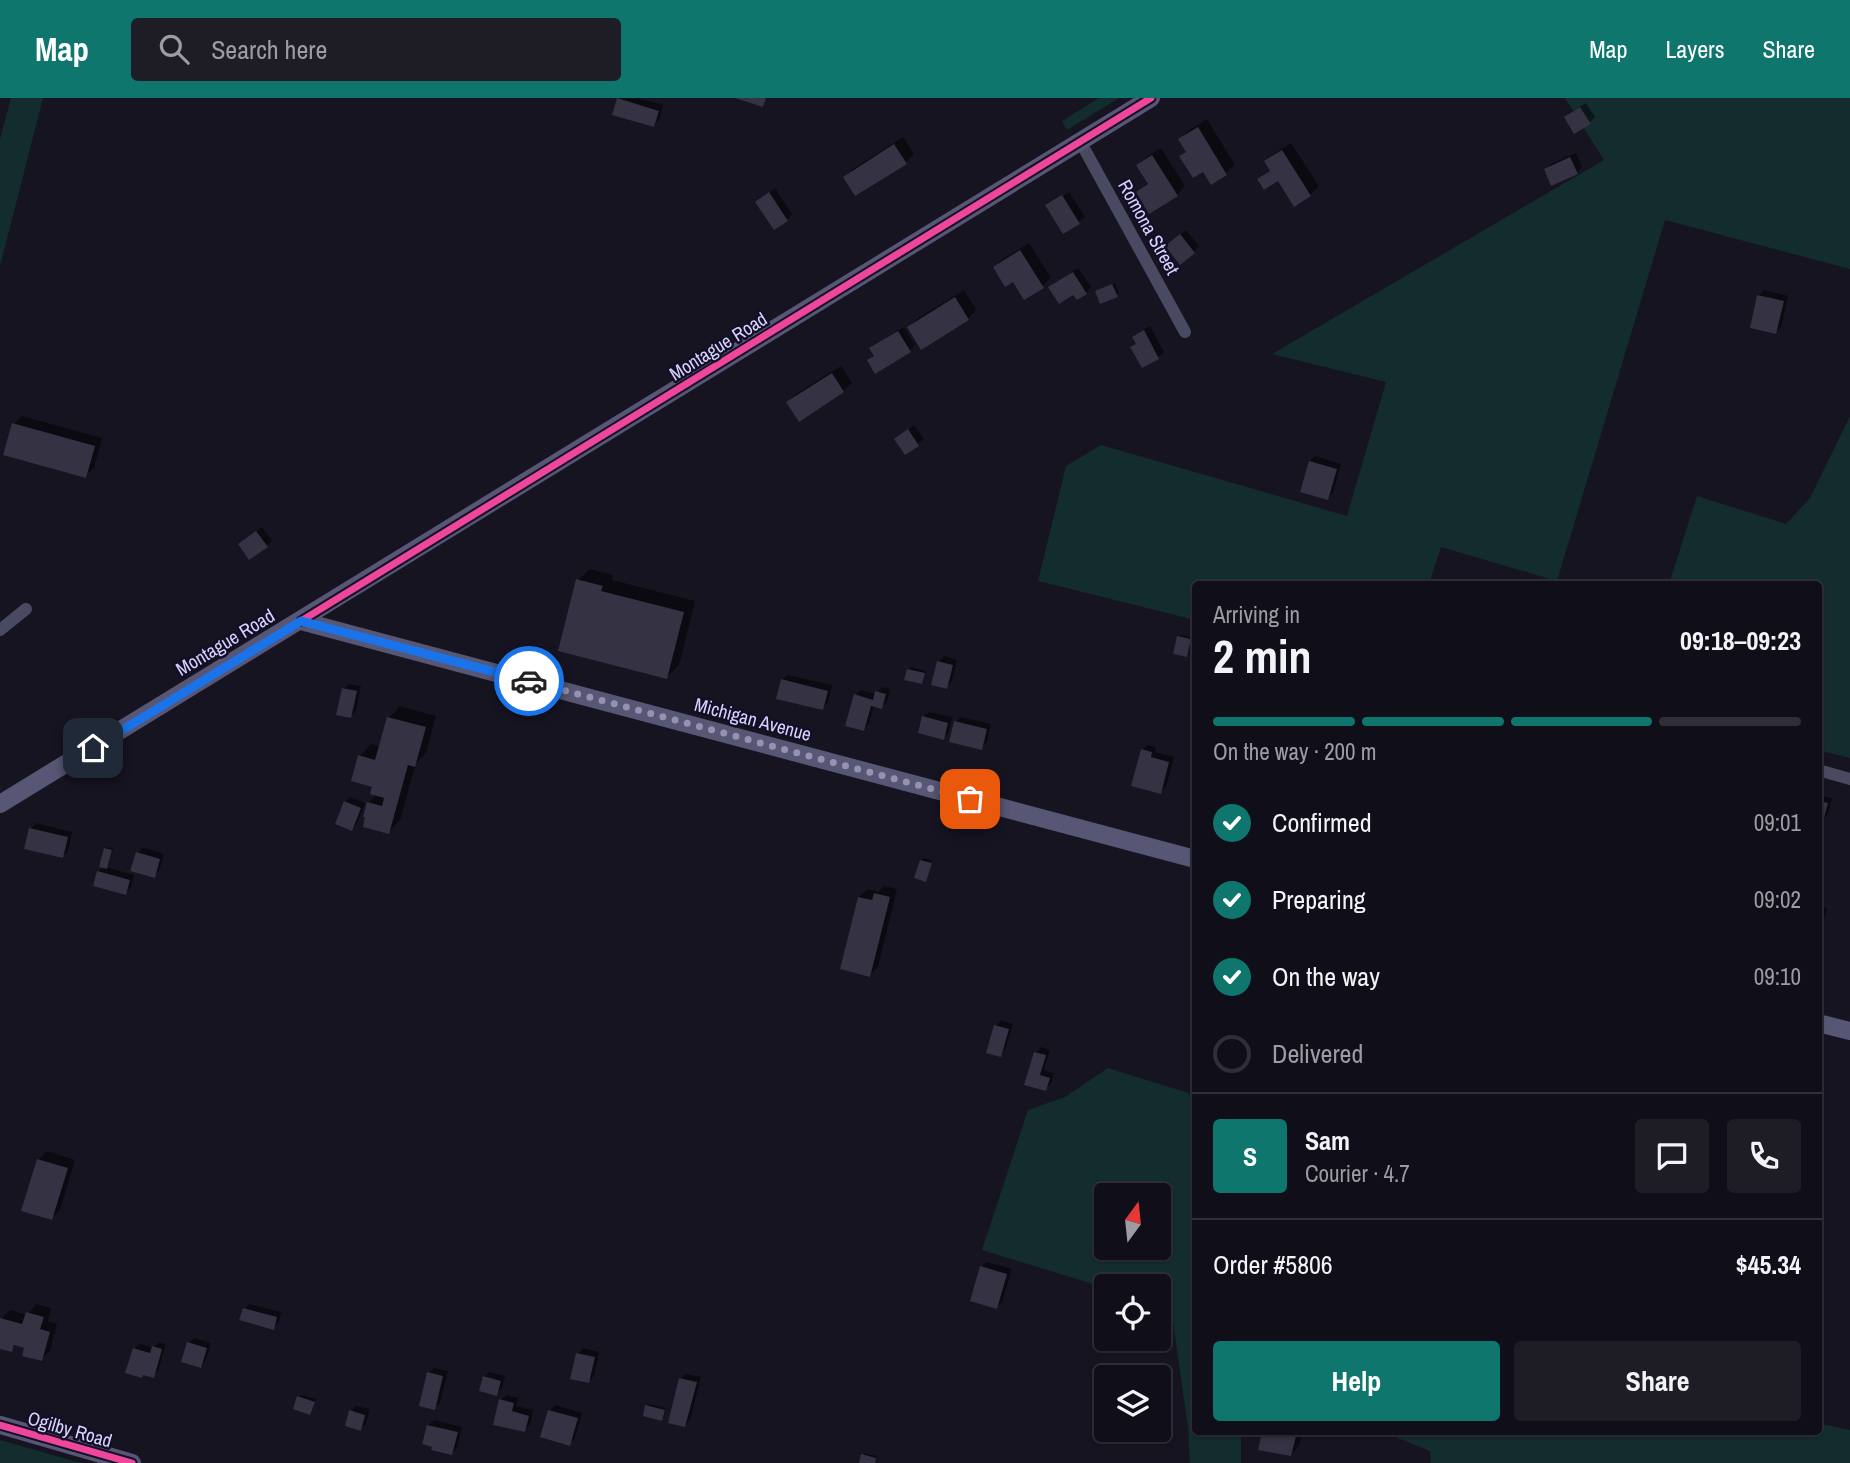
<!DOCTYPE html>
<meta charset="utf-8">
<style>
:root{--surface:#100f19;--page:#1e1d26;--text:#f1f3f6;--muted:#9c9ca2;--line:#302f38;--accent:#0f766e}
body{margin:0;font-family:"Archivo Narrow",sans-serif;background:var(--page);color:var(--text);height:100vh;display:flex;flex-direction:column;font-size:26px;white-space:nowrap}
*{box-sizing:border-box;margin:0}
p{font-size:23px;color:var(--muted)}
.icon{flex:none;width:38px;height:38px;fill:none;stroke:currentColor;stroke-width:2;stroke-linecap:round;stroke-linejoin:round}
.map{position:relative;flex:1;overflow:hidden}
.drawer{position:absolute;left:1192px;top:483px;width:630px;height:854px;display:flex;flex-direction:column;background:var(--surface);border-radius:7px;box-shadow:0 2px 5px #0004,0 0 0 2px var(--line)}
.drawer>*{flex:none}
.needle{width:46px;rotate:15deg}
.tools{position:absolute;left:1094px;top:1085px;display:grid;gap:14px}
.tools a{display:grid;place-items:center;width:77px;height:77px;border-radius:7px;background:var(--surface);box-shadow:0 2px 5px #0004,0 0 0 2px var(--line);font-size:35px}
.pin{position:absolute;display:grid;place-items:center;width:60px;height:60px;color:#fff;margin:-30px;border-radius:14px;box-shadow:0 4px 10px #0006}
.courier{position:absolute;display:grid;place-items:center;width:70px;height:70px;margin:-35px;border:5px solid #1a73e8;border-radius:50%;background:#fff;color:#222;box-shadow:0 2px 9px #0007}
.summary em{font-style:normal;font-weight:700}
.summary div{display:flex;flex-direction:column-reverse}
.summary{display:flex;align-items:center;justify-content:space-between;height:119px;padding:0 21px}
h1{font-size:46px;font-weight:700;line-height:52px}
.bar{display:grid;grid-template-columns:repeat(4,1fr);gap:10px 7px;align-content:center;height:84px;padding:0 21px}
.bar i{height:9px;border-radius:5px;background:var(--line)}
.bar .selected{background:var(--accent)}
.bar p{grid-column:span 4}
.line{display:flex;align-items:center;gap:18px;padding:0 21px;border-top:2px solid var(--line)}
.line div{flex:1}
.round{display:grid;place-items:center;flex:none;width:74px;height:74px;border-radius:7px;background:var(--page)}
ol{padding:0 21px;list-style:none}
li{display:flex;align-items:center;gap:21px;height:77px}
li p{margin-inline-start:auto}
li .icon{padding:7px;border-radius:50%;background:var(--accent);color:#fff;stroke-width:4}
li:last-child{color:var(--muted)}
li i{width:38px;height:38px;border:4px solid var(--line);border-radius:50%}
.button{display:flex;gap:14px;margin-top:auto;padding:14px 21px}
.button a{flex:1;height:80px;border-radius:7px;background:var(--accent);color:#fff;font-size:28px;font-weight:700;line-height:80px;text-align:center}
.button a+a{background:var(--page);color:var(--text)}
header{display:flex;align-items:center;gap:42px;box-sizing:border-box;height:98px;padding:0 35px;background:var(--accent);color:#fff}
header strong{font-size:33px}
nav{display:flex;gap:38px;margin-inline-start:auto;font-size:24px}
.search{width:490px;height:63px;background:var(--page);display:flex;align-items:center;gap:18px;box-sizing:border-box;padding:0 24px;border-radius:7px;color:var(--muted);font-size:26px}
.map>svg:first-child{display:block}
.green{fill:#132c2d;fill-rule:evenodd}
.shadow{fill:#0007}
.building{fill:#343243}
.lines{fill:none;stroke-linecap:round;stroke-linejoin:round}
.street{stroke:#4a4962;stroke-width:12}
.secondary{stroke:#575674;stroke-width:18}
.cycleway-casing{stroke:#130f26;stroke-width:11}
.cycleway{stroke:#ed469a;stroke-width:7}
.done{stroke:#9591b1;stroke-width:7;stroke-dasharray:0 12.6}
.route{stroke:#1a73e8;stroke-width:9}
.labels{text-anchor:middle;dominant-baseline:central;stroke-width:5;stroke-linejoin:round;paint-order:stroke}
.street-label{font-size:19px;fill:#d9d4ff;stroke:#130f26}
</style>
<header>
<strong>Map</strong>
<div class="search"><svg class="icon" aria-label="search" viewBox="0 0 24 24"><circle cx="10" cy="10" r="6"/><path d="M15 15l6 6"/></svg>Search here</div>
<nav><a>Map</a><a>Layers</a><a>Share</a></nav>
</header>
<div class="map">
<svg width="1850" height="1365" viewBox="0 0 1850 1365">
<rect width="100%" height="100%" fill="#161421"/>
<g class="green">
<path d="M11 0H43L0 168V41Z"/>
<path d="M1099 0H1119L1067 32 1062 23Z"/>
<path d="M1565 0H1850V171L1665 122 1557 483 1441 449 1429 486H1195V522L1038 483 1066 368 1101 347 1347 418 1386 284 1272 256 1604 62Z"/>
<path d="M1850 318V660L1818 652V486H1669L1697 398 1786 426 1810 400Z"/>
<path d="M1108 970 1195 997V1334H1241V1365H1190L1188 1330 1171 1210 1159 1205 1158 1188H1106V1190L982 1152 1028 1012 1065 999ZM1106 1097H1158V1150H1106Z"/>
<path d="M1818 1325 1850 1332V1365H1431L1430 1353 1383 1334H1818Z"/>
<path d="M0 1342 81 1365H0Z"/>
</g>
<g class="shadow">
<path d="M620 0H638L663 7 659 22 654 27 619 1Z"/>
<path d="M1586 5 1595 19 1589 25 1566 19 1571 14Z"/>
<path d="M1207 21 1235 67 1226 75 1212 84 1204 71 1181 58 1187 52 1180 41 1188 33Z"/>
<path d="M903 39 914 56 906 64 856 96 845 79 853 71Z"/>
<path d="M1291 45 1319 88 1310 97 1294 107 1278 81H1260L1271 71 1266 64 1275 55Z"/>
<path d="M1161 50 1185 88 1177 97 1138 94 1149 84 1138 67 1146 59Z"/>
<path d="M1576 55 1582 69 1577 75 1546 71 1551 66Z"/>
<path d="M775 90 792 116 787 122 757 104Z"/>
<path d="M1069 94 1085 119 1064 134 1051 106Z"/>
<path d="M1186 132 1199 148 1194 154 1173 143Z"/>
<path d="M1029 145 1051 180 1042 188 995 169 1003 161Z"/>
<path d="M1078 170 1091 189 1086 195 1050 190Z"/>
<path d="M1115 185 1119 195 1117 197 1097 193Z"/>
<path d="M964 192 976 212 968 221 909 229 917 221Z"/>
<path d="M1764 192 1788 198 1781 229 1775 234 1759 198Z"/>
<path d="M1150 228 1164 254 1158 259 1142 268 1132 249 1137 245 1134 239 1140 234Z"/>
<path d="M904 229 915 247 910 253 869 262 875 256 871 250 877 245Z"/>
<path d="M841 268 852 285 843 293 788 304 796 296Z"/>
<path d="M22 318 102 340 94 370 85 378 14 326Z"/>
<path d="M914 327 924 341 905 355 896 341Z"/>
<path d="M1315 358 1341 366 1333 395 1328 400 1310 363Z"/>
<path d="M262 429 272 443 266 448 245 441Z"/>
<path d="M590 471 613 477 612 482 695 503 679 567 667 579 578 482Z"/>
<path d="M1181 537 1192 539 1189 555 1186 557 1179 539Z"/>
<path d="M944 558 957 562 952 583 946 589 939 564Z"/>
<path d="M911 569 926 573 922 584 909 572Z"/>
<path d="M788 577 832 587 828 605 822 610 782 582Z"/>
<path d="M349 586 361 588 356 613 350 618 343 591Z"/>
<path d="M882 589 890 591 887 604 881 609 874 607 869 626 863 631 855 597 861 592 876 596Z"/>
<path d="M400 608 436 618 426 655 416 665 400 722 389 734 368 705 377 696 360 658 371 646 381 649 389 620Z"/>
<path d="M929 614 952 619 949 634 944 640 923 619Z"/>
<path d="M961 619 991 626 987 644 981 650 956 624Z"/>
<path d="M1148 647 1156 649 1155 654 1174 659 1166 689 1160 694 1142 652Z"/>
<path d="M1818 697 1832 700 1828 716 1822 722 1818 721Z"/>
<path d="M350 699 365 705 357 726 352 731 345 704Z"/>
<path d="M36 725 72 734 68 753 62 759 31 730Z"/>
<path d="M108 749 113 750 109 767 106 769 134 777 131 789 125 795 98 774 104 768 106 751Z"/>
<path d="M143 749 164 756 159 773 154 778 138 755Z"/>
<path d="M924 760 933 763 925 782 921 762Z"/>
<path d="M884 788 897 791 878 869 870 877 859 799 868 791 878 794Z"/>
<path d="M1818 808 1827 810 1818 845Z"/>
<path d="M1001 922 1013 926 1005 952 1000 957 996 928Z"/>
<path d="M1041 949 1050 952 1044 972 1054 975 1051 986 1045 991 1027 986 1036 955Z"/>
<path d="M47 1053 75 1062 60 1112 51 1120 38 1062Z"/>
<path d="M987 1164 1012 1171 1002 1204 997 1209 981 1169Z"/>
<path d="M36 1206 51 1210 48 1223 57 1226 50 1253 41 1261 26 1249 17 1246 11 1252 0 1249 1 1221 10 1212 27 1217Z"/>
<path d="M249 1206 281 1214 279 1224 273 1230 244 1211Z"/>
<path d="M194 1240 211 1245 206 1262 201 1268 189 1245Z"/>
<path d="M159 1244 166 1246 158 1273 153 1278 144 1276 142 1278 134 1251 140 1246 153 1250Z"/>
<path d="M583 1250 599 1254 594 1278 588 1283 578 1256Z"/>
<path d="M434 1270 448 1273 440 1305 434 1310 429 1275Z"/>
<path d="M489 1274 505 1278 502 1290 496 1296 484 1279Z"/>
<path d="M686 1276 701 1279 690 1322 685 1327 680 1281Z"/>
<path d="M301 1297 316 1301 310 1315 299 1299Z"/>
<path d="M506 1297 518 1300 516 1308 533 1312 530 1327 524 1332 501 1302Z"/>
<path d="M649 1306 666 1310 664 1319 662 1321 647 1308Z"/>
<path d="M555 1307 582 1315 575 1340 569 1346 550 1313Z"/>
<path d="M356 1308 370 1311 366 1326 360 1331 351 1313Z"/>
<path d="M434 1322 462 1329 457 1350 452 1355 428 1328Z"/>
<path d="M1263 1334H1302L1299 1348 1291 1356 1260 1350Z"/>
<path d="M865 1355 877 1358 875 1365H860Z"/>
</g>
<g class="building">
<path d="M617 0 659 13 654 29 612 17Z"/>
<path d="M735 0H766L763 9Z"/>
<path d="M1580 9 1591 26 1574 36 1564 19Z"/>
<path d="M1198 29 1227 77 1211 87 1203 74 1193 80 1179 58 1186 54 1178 41Z"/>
<path d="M894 46 907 66 855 98 843 79Z"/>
<path d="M1282 52 1311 98 1294 109 1278 83 1264 92 1257 81 1270 73 1264 63Z"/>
<path d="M1152 57 1178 98 1149 116 1136 94 1148 86 1136 67Z"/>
<path d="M1570 59 1578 76 1551 88 1544 71Z"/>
<path d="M769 94 788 123 774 132 755 104Z"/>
<path d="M1062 97 1080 126 1063 136 1045 107Z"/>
<path d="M1180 136 1195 155 1180 167 1165 148Z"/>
<path d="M1020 152 1044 190 1024 202 1013 184 1005 189 993 169Z"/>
<path d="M1073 174 1087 196 1077 202 1073 197 1059 206 1048 189Z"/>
<path d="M1112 186 1118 199 1100 206 1095 193Z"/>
<path d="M1757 197 1784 203 1776 236 1750 230Z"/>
<path d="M955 199 969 222 921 252 907 229Z"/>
<path d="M1144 232 1159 261 1142 270 1130 249 1136 246 1132 239Z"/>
<path d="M898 233 911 254 875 276 867 262 874 258 869 250Z"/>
<path d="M832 275 844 294 799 324 786 304Z"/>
<path d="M12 325 95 348 86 380 3 357Z"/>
<path d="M908 331 919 348 905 357 894 341Z"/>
<path d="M1309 363 1337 371 1328 402 1300 394Z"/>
<path d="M256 433 268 449 249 462 238 446Z"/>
<path d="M576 481 603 488 601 493 684 514 667 581 558 553Z"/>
<path d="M1177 538 1191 541 1187 559 1173 556Z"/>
<path d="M937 563 953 567 947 591 931 587Z"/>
<path d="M907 571 925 575 922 586 904 582Z"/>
<path d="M781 581 828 593 823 612 776 601Z"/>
<path d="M342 590 357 593 351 620 336 617Z"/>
<path d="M875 593 886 596 882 611 871 608 864 633 845 628 854 596 873 602Z"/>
<path d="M922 618 948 625 944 642 918 635Z"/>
<path d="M387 619 426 629 415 669 408 667 389 736 363 729 365 719H363L367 704 382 708 384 700 370 696 372 689 351 683 358 657 375 662Z"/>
<path d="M954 623 987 631 982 652 949 644Z"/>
<path d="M1141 651 1152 654 1151 659 1169 664 1161 696 1131 688Z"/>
<path d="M344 703 361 710 352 733 335 726Z"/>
<path d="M1818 703 1828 705 1823 724 1818 723Z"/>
<path d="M29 730 68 739 63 760 24 751Z"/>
<path d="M104 750 112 752 107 771 99 769Z"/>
<path d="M136 754 160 761 155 780 130 773Z"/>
<path d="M920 762 932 765 926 784 914 780Z"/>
<path d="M97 773 130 782 126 797 93 788Z"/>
<path d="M874 795 890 799 870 879 840 871 858 799 872 802Z"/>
<path d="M994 927 1009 931 1001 959 986 955Z"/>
<path d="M1034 954 1046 957 1040 977 1050 980 1046 993 1024 987Z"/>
<path d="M37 1061 68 1070 52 1122 21 1113Z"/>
<path d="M980 1168 1007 1176 997 1211 970 1203Z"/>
<path d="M243 1210 277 1219 274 1232 239 1222Z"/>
<path d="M26 1214 44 1219 40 1231 50 1234 42 1263 22 1258 24 1250 14 1247 12 1254 0 1251V1220L22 1226Z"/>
<path d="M187 1244 207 1250 201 1270 181 1264Z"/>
<path d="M152 1248 162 1251 154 1280 143 1277 142 1280 125 1275 133 1250 150 1255Z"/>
<path d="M576 1255 595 1259 589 1285 570 1281Z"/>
<path d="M427 1274 443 1278 435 1312 419 1308Z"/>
<path d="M483 1278 501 1283 497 1298 479 1293Z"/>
<path d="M679 1280 697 1284 685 1329 668 1325Z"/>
<path d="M297 1298 315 1304 310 1317 293 1311Z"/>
<path d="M499 1301 514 1305 512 1313 529 1318 525 1334 493 1327Z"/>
<path d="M645 1307 665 1312 662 1323 643 1318Z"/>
<path d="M349 1312 365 1317 361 1333 345 1328Z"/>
<path d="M548 1312 578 1320 570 1348 540 1339Z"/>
<path d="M427 1327 458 1334 452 1357 431 1352 432 1349 422 1346Z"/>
<path d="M1262 1334H1297L1291 1358 1258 1352Z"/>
<path d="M861 1356 876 1360 875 1365H859Z"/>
</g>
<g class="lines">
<g class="street">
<path d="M1080 43 1185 234"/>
<path d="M0 532 26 511"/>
<path d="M1818 672 1850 681"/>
</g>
<g class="secondary">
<path d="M301 523 1195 761"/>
<path d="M0 706 1151 0"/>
<path d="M1818 925 1850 933"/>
<path d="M0 1327 132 1365"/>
</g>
<defs>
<g id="cycleway">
<path d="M301 523 1151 0"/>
<path d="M0 1327 132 1365"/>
</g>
</defs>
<use href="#cycleway" class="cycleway-casing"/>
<use href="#cycleway" class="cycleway"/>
</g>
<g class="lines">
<path class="done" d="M529 583 970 701"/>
<path class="route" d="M93 650 301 523 529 583"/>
</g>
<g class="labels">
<g class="street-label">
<text transform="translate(1149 129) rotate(61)">Romona Street</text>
<text transform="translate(718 248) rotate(-32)">Montague Road</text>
<text transform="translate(225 544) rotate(-31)">Montague Road</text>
<text transform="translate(753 621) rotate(15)">Michigan Avenue</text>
<text transform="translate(70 1331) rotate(16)">Ogilby Road</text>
</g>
</g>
</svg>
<div class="tools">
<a><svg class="needle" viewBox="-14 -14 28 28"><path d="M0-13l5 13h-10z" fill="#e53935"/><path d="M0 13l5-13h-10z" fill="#9c9ca2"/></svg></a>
<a><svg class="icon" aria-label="locate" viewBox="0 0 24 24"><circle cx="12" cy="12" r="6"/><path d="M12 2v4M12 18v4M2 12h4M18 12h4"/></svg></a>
<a><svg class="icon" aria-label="layers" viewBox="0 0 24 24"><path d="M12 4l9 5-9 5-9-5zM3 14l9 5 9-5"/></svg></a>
</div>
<div class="pin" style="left:970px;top:701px;background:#ea580c"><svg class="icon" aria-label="bag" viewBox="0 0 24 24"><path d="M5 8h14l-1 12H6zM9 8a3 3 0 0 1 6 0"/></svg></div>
<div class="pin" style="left:93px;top:650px;background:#1f2937"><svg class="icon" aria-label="home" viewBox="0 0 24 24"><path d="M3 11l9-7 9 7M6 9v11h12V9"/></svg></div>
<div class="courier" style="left:529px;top:583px"><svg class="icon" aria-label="car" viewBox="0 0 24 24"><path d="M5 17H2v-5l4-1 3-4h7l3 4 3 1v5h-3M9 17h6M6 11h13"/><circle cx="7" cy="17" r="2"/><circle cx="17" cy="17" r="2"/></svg></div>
<section class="drawer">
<div class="summary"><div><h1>2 min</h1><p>Arriving in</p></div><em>09:18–09:23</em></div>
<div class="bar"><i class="selected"></i><i class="selected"></i><i class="selected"></i><i></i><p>On the way · 200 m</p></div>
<ol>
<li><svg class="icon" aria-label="check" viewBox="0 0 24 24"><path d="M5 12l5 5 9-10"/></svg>Confirmed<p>09:01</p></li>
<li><svg class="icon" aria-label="check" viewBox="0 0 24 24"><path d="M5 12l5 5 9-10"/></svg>Preparing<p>09:02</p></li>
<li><svg class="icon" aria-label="check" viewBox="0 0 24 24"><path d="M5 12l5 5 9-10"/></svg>On the way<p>09:10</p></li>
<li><i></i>Delivered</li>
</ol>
<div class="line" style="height:126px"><b class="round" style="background:var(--accent);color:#fff">S</b><div><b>Sam</b><p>Courier · 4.7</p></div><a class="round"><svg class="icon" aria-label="chat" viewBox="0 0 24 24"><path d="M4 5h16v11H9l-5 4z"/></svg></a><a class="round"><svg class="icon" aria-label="phone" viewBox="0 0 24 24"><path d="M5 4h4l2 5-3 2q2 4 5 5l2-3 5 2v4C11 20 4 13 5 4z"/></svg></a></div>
<div class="line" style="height:91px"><div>Order #5806</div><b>$45.34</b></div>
<div class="button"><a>Help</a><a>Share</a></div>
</section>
</div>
